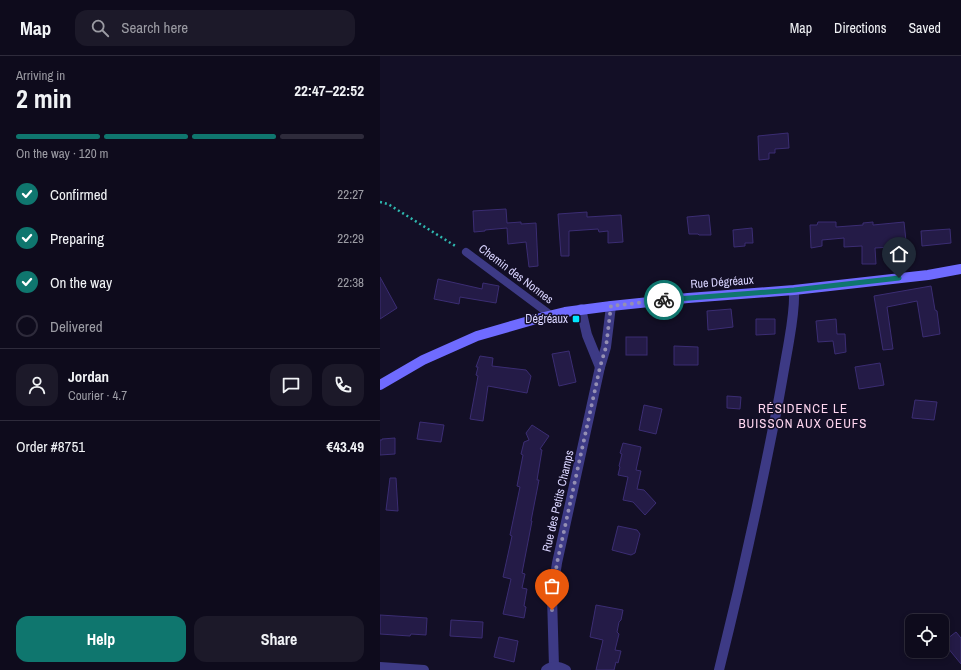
<!DOCTYPE html>
<meta charset="utf-8">
<style>
:root{--surface:#0e0b1c;--page:#1c1929;--text:#f1f3f6;--muted:#9b9ba3;--line:#2e2b3b;--accent:#0f766e}
body{margin:0;font-family:"Archivo Narrow",sans-serif;background:var(--page);color:var(--text);height:100vh;display:flex;flex-direction:column;font-size:15px;white-space:nowrap}
*{box-sizing:border-box;margin:0}
p{font-size:13px;color:var(--muted)}
.icon{flex:none;width:22px;height:22px;fill:none;stroke:currentColor;stroke-width:2;stroke-linecap:round;stroke-linejoin:round}
.map{position:relative;flex:1;overflow:hidden}
.sheet{display:flex;flex-direction:column;background:var(--surface);width:380px}
.sheet>*{flex:none}
.controls{position:absolute;left:525px;top:558px;display:grid;gap:8px}
.controls a{display:grid;place-items:center;width:44px;height:44px;border-radius:8px;background:var(--surface);box-shadow:0 2px 6px #0003,0 0 0 1px var(--line);font-size:20px}
.pin{position:absolute;display:grid;place-items:center;width:34px;height:34px;color:#fff;margin:-41px -17px;border-radius:50% 50% 50% 0;rotate:-45deg;box-shadow:0 0 4px #0007}
.pin .icon{rotate:45deg}
.courier{position:absolute;display:grid;place-items:center;width:40px;height:40px;margin:-20px;border:3px solid #0f766e;border-radius:50%;background:#fff;color:#222;box-shadow:0 1px 5px #0007}
.head em{font-style:normal;font-weight:700}
.head div{display:flex;flex-direction:column-reverse}
.head{display:flex;align-items:center;justify-content:space-between;height:68px;padding:0 16px}
h1{font-size:26px;font-weight:700;line-height:30px}
.bar{display:grid;grid-template-columns:repeat(4,1fr);gap:6px 4px;align-content:center;height:48px;padding:0 16px}
.bar i{height:5px;border-radius:3px;background:var(--line)}
.bar .selected{background:var(--accent)}
.bar p{grid-column:span 4}
.line{display:flex;align-items:center;gap:10px;padding:0 16px;border-top:1px solid var(--line)}
.line div{flex:1}
.round{display:grid;place-items:center;flex:none;width:42px;height:42px;border-radius:12px;background:var(--page)}
ol{padding:0 16px;list-style:none}
li{display:flex;align-items:center;gap:12px;height:44px}
li p{margin-inline-start:auto}
li .icon{padding:4px;border-radius:50%;background:var(--accent);color:#fff;stroke-width:4}
li:last-child{color:var(--muted)}
li i{width:22px;height:22px;border:2px solid var(--line);border-radius:50%}
.action{display:flex;gap:8px;margin-top:auto;padding:8px 16px}
.action a{flex:1;height:46px;border-radius:12px;background:var(--accent);color:#fff;font-size:16px;font-weight:700;line-height:46px;text-align:center}
.action a+a{background:var(--page);color:var(--text)}
header{display:flex;align-items:center;gap:24px;box-sizing:border-box;height:56px;padding:0 20px;background:var(--surface);border-bottom:1px solid var(--line)}
header strong{font-size:19px}
nav{display:flex;gap:22px;margin-inline-start:auto;font-size:14px}
.search{width:280px;height:36px;background:var(--page);display:flex;align-items:center;gap:10px;box-sizing:border-box;padding:0 14px;border-radius:12px;color:var(--muted);font-size:15px}
main{display:flex;flex:1;min-height:0}
.map>svg:first-child{display:block}
.building{fill:#241b47;stroke:#3b2d73}
.lines{fill:none;stroke-linecap:round;stroke-linejoin:round}
.path{stroke:#2fb8b0;stroke-width:2.5;stroke-dasharray:2 3;stroke-linecap:butt}
.service{stroke:#3d3a85;stroke-width:8}
.minor{stroke:#3d3a85;stroke-width:10}
.secondary{stroke:#6f6bff;stroke-width:10}
.done{stroke:#948fb3;stroke-width:4;stroke-dasharray:0 7.2}
.route{stroke:#0f766e;stroke-width:5}
.poi-dot{fill:#00e5ff;stroke:#130f26;stroke-width:1.5}
.labels{text-anchor:middle;dominant-baseline:central;stroke-width:3;stroke-linejoin:round;paint-order:stroke}
.street-label{font-size:12px;fill:#d9d4ff;stroke:#130f26}
.poi-label{font-size:12px;fill:#d9d4ff;stroke:#130f26;text-anchor:end}
.neighbourhood-label{font-size:13px;letter-spacing:1px;fill:#ffd6f0;stroke:#130f26}
</style>
<header>
<strong>Map</strong>
<div class="search"><svg class="icon" aria-label="search" viewBox="0 0 24 24"><circle cx="10" cy="10" r="6"/><path d="M15 15l6 6"/></svg>Search here</div>
<nav><a>Map</a><a>Directions</a><a>Saved</a></nav>
</header>
<main>
<section class="sheet">
<div class="head"><div><h1>2 min</h1><p>Arriving in</p></div><em>22:47–22:52</em></div>
<div class="bar"><i class="selected"></i><i class="selected"></i><i class="selected"></i><i></i><p>On the way · 120 m</p></div>
<ol>
<li><svg class="icon" aria-label="check" viewBox="0 0 24 24"><path d="M5 12l5 5 9-10"/></svg>Confirmed<p>22:27</p></li>
<li><svg class="icon" aria-label="check" viewBox="0 0 24 24"><path d="M5 12l5 5 9-10"/></svg>Preparing<p>22:29</p></li>
<li><svg class="icon" aria-label="check" viewBox="0 0 24 24"><path d="M5 12l5 5 9-10"/></svg>On the way<p>22:38</p></li>
<li><i></i>Delivered</li>
</ol>
<div class="line" style="height:72px"><a class="round"><svg class="icon" aria-label="person" viewBox="0 0 24 24"><circle cx="12" cy="8" r="4"/><path d="M4 21q1-7 8-7t8 7"/></svg></a><div><b>Jordan</b><p>Courier · 4.7</p></div><a class="round"><svg class="icon" aria-label="chat" viewBox="0 0 24 24"><path d="M4 5h16v11H9l-5 4z"/></svg></a><a class="round"><svg class="icon" aria-label="phone" viewBox="0 0 24 24"><path d="M5 4h4l2 5-3 2q2 4 5 5l2-3 5 2v4C11 20 4 13 5 4z"/></svg></a></div>
<div class="line" style="height:52px"><div>Order #8751</div><b>€43.49</b></div>
<div class="action"><a>Help</a><a>Share</a></div>
</section>
<div class="map">
<svg width="581" height="614" viewBox="0 0 581 614">
<rect width="100%" height="100%" fill="#130f26"/>
<g class="building">
<path d="M408 77 409 92 395 93V97H389V103L379 104 378 80Z"/>
<path d="M126 153 127 167 141 166V168L156 167 158 210 149 211 146 186 128 188 127 172 105 174V175L94 176 93 155Z"/>
<path d="M207 156V161L241 159 243 186 228 187V175L219 176 218 173 189 175V200H181L178 158Z"/>
<path d="M329 159 331 179H319L318 178H309L307 161Z"/>
<path d="M438 166H456V171L483 169V167L493 166V169L524 166 526 185 512 187V191L495 192 496 208H482V190L464 191V182L442 184V190L431 192 430 169H437Z"/>
<path d="M372 172 373 187H365V190L354 191 353 174Z"/>
<path d="M570 173 571 187 542 190 541 175Z"/>
<path d="M0 221 17 252 0 263Z"/>
<path d="M58 223 102 233 103 227 119 230 116 247 80 241 79 248 54 243Z"/>
<path d="M551 230 555 254 557 255 560 278 543 281 537 245 507 251 513 293 503 294 494 240Z"/>
<path d="M351 253 353 271 328 274 327 255Z"/>
<path d="M376 263H395V278L376 279Z"/>
<path d="M456 263 457 278H465L466 296 455 298 453 285 438 286 436 265Z"/>
<rect x="246" y="281" width="21" height="18"/>
<path d="M294 290 318 291V309H294Z"/>
<path d="M189 295 196 326 179 330 172 298Z"/>
<path d="M100 300 113 302 112 310 146 314 151 320 147 337 108 330 103 365 90 363 98 320 96 319 98 311H96Z"/>
<path d="M500 307 504 329 479 333 475 311Z"/>
<path d="M347 340 361 341 360 353 347 352Z"/>
<path d="M535 344 557 346 554 364 532 362Z"/>
<path d="M264 349 282 353 276 378 259 374Z"/>
<path d="M40 366 64 369 61 386 37 383Z"/>
<path d="M152 369 169 380 160 393 162 394 157 424H159L151 465H152L142 517 145 518 142 532 147 533 144 550 146 551 144 562 123 558 131 523 123 521 132 480 130 479 140 431 137 430 143 399 141 398 144 386 149 384 146 377Z"/>
<path d="M15 382V398L0 399V384H2V383Z"/>
<path d="M243 387 261 391 256 414 261 415 257 433 264 434 276 447 265 459 253 446 243 444 248 421 238 419 240 411 239 410 242 398 240 397Z"/>
<path d="M10 422H16L18 455 6 454Z"/>
<path d="M238 470 257 474 260 478 255 497 251 499 232 494Z"/>
<path d="M216 549 243 554 241 564 239 566 237 576 239 578 235 594 241 595 238 607 236 606 234 614H216L223 584 210 581Z"/>
<path d="M0 559 47 562 46 579 31 578 30 580 0 578Z"/>
<path d="M71 564 103 566 102 582 70 580Z"/>
<path d="M576 576 581 582V608L563 586Z"/>
<path d="M119 581 138 585 134 606 114 601Z"/>
</g>
<g class="lines">
<path class="path" d="M0 146 8 148 77 191"/>
<path class="service" d="M86 196 172 260"/>
<g class="minor">
<path d="M201 253 207 279 220 311"/>
<path d="M0 611 44 614"/>
<path d="M174 611 172 540 177 507 220 311 226 291 231 250"/>
<path d="M166 614C173 609 179 610 186 614"/>
<path d="M339 614C359 534 377 453 393 372 399 345 403 318 408 291 411 273 415 253 414 234"/>
</g>
<path class="secondary" d="M0 329 43 304 97 280 156 263 185 256 231 250 308 242 414 234 548 219 581 213"/>
</g>
<g class="lines">
<path class="done" d="M172 554V540L177 507 220 311 226 291 231 250 284 244"/>
<path class="route" d="M284 244 414 234 519 222"/>
</g>
<rect class="poi-dot" x="192" y="259" width="8" height="8" rx="2"/>
<g class="labels">
<g class="street-label">
<text transform="translate(136 218) rotate(37)">Chemin des Nonnes</text>
<text transform="translate(342 226) rotate(-4)">Rue Dégréaux</text>
<text transform="translate(178 445) rotate(-77)">Rue des Petits Champs</text>
</g>
<g class="poi-label">
<text x="188" y="263">Dégréaux</text>
</g>
<g class="neighbourhood-label">
<text x="423" y="352">RÉSIDENCE LE<tspan x="423" dy="15">BUISSON AUX OEUFS</tspan></text>
</g>
</g>
</svg>
<div class="controls">
<a><svg class="icon" aria-label="locate" viewBox="0 0 24 24"><circle cx="12" cy="12" r="6"/><path d="M12 2v4M12 18v4M2 12h4M18 12h4"/></svg></a>
</div>
<div class="pin" style="left:172px;top:554px;background:#ea580c"><svg class="icon" aria-label="bag" viewBox="0 0 24 24"><path d="M5 8h14l-1 12H6zM9 8a3 3 0 0 1 6 0"/></svg></div>
<div class="pin" style="left:519px;top:222px;background:#1f2937"><svg class="icon" aria-label="home" viewBox="0 0 24 24"><path d="M3 11l9-7 9 7M6 9v11h12V9"/></svg></div>
<div class="courier" style="left:284px;top:244px"><svg class="icon" aria-label="bike" viewBox="0 0 24 24"><circle cx="6" cy="16" r="4"/><circle cx="18" cy="16" r="4"/><path d="M6 16l4-8h5l3 8M10 8l3 8H6M13 5h3"/></svg></div>
</div>
</main>
